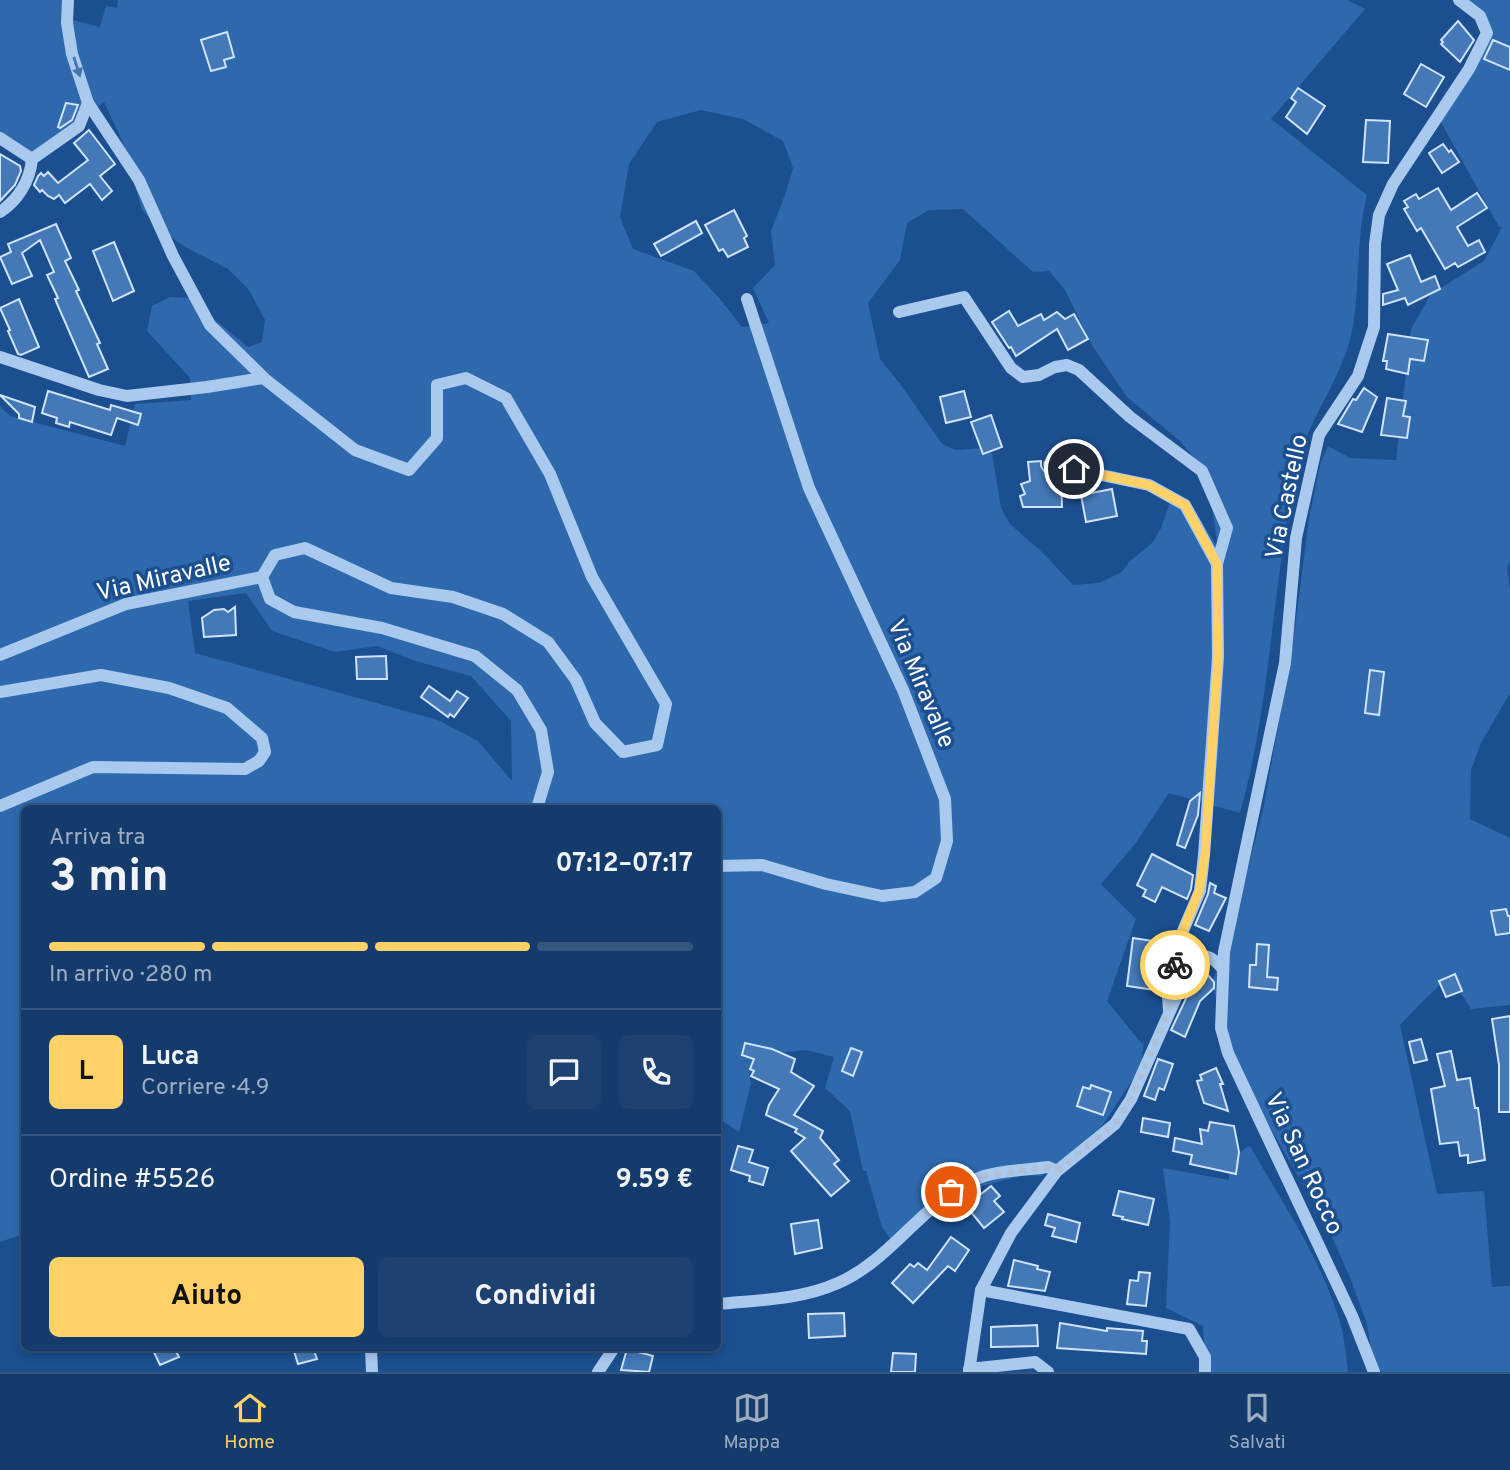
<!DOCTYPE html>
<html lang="it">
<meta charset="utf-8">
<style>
:root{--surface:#143b6b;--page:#1d4271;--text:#f1f3f6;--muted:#9dadc1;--line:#33557e;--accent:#ffd166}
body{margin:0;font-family:Overpass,sans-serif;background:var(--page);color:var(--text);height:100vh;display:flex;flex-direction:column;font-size:26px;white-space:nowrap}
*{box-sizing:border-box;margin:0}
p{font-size:23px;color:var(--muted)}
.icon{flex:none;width:38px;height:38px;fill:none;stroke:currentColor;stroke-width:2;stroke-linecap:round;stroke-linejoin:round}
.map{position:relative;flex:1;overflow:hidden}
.details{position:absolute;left:21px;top:805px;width:700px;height:546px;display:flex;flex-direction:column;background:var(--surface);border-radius:10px;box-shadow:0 4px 10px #0003,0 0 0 2px var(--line)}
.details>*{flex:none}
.pin{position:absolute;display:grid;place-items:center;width:60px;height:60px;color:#fff;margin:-30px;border:4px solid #fff;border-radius:50%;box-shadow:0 2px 7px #0007}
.courier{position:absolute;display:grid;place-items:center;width:70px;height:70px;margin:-35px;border:5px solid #ffd166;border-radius:50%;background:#fff;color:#222;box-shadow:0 2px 9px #0007}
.headline em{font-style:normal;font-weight:700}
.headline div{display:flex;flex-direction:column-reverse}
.headline{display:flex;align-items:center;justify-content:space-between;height:119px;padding:0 28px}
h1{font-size:46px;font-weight:700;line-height:52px}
.bar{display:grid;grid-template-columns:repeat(4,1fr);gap:10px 7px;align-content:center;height:84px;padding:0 28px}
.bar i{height:9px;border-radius:5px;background:var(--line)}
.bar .current{background:var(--accent)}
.bar p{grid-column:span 4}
.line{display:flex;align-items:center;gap:18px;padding:0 28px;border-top:2px solid var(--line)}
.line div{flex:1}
.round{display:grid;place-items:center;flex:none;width:74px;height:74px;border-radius:10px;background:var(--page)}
.primary-button{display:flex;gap:14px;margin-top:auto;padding:14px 28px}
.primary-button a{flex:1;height:80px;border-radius:10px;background:var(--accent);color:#111;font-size:28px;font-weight:700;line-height:80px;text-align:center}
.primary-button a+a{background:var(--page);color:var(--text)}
.tab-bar{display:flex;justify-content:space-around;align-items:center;height:98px;border-top:2px solid var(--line);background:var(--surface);font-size:19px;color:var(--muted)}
.tab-bar a{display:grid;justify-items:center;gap:4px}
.tab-bar .current{color:var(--accent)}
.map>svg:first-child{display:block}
.green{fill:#2e69ad;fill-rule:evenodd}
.building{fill:#4478b7;stroke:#cfe3fa;stroke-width:2}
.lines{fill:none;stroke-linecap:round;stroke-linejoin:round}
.minor{stroke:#a9c9ee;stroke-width:12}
.oneway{fill:#4674ac}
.done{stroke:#afc1d8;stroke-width:7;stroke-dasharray:0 12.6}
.route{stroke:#ffd166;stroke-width:9}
.labels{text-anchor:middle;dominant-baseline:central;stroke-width:7;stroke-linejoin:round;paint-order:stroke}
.street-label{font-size:24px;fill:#fff;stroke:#1b4f8f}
</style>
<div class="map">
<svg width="1510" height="1372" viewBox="0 0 1510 1372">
<rect width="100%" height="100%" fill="#1b4f8f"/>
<g class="green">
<path d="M0 0H65V18L100 27 106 6 117 8 118 0H1347L1365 9 1271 119 1367 195C1356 237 1360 283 1353 326 1345 375 1309 416 1298 464 1272 579 1272 699 1240 813L1169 793 1135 844 1101 884 1136 919 1107 1001 1142 1044 1144 1040 1141 1067 1102 1126 1042 1176 1025 1175 974 1188 954 1198 943 1209 893 1243 882 1227 866 1171H863L850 1111 825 1088 834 1057 806 1050 767 1054 749 1074 751 1083 739 1132 718 1118V808H24V1234L0 1242V406L10 416 125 446 135 404 191 400 190 378 147 331 152 306 170 297 189 298 248 347 262 342 265 320 249 290 228 269 185 247 159 229 142 210 122 140 104 102 33 154 0 133ZM701 110 743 119 783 141 793 168 785 195 771 231 775 265 753 288 769 323 742 327 720 299 694 271 633 249 620 217 629 164 657 122ZM963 209 1033 272 1049 271 1065 290 1093 347 1127 397 1180 441 1207 473 1218 548 1188 499 1170 502 1161 528 1153 542 1129 562 1122 572 1099 583 1073 585 1044 554 1010 524 1001 508 992 453 983 448 955 450 942 444 901 385 880 359 868 303 900 260 907 223 929 210ZM246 593 272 631 335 652 377 646 415 661 471 676 511 721 512 781 478 741 438 720 195 653 188 601Z"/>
<path d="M1469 0H1510V562L1507 568 1510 590V693L1481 743 1471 770 1470 819 1510 838V1005L1471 1009 1450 976 1425 999 1400 1025 1437 1194 1484 1191 1492 1287 1510 1286V1372H1374L1367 1324 1351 1280 1329 1230 1259 1108 1224 1035 1212 981 1227 949 1263 810 1293 643 1309 518 1320 465 1328 446 1350 458 1396 460 1411 329 1431 294 1484 261 1502 227H1499L1438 117 1484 36Z"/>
<path d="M1250 1146C1283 1204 1324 1263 1342 1329 1345 1343 1346 1358 1348 1372H1206L1203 1326 1166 1308 1170 1222 1163 1168 1229 1180C1229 1166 1237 1151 1250 1146Z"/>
</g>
<g class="building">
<path d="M1458 21 1474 40 1460 62 1441 44 1443 42 1441 40Z"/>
<path d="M227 32 234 57 224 60 226 67 211 71 201 40Z"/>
<path d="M1493 40 1510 47V70L1484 59Z"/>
<path d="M1421 64 1444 77 1426 107 1404 94Z"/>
<path d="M1298 88 1325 106 1307 134 1286 117 1296 102 1291 98Z"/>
<path d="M66 103 78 105 72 120 60 128 58 127Z"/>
<path d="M1366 120 1390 121 1388 163 1363 162Z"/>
<path d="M89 130 115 164 100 176 112 191 102 200 90 184 65 203 59 195 54 199 48 196 42 190 40 192 34 185 38 176 41 173 44 176 48 172 58 183 88 160 74 143Z"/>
<path d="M1443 144 1449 152 1451 150 1459 162 1442 173 1429 153Z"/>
<path d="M0 154 20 166 21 171 15 185 0 201Z"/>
<path d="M1438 188 1451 210 1477 193 1487 208 1457 227 1468 246 1479 240 1485 252 1458 267 1455 263 1445 269 1421 228 1417 231 1404 209 1408 207 1404 201 1416 194 1419 199Z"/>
<path d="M734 210 747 236 744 238 748 247 728 257 723 249 719 251 705 225Z"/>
<path d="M696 221 702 233 661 256 654 244Z"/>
<path d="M56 224 71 258 65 261 79 290 76 291 100 343 97 344 108 369 89 377 55 299 58 298 47 275 54 272 40 240 22 253 32 276 12 284 0 257 11 252 8 244Z"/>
<path d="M114 242 134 291 113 301 93 251Z"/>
<path d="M1410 255 1421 282 1435 276 1440 289 1408 305 1405 298 1383 305V294L1398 290 1387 264Z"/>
<path d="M19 299 39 347 21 355 18 354 8 331 10 330 0 308Z"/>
<path d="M1009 311 1018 326 1041 314 1044 320 1057 312 1065 319 1074 314 1088 339 1068 350 1057 329 1016 356 1011 347 1009 348 992 322Z"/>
<path d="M1388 334 1428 340 1424 361 1410 359 1408 374 1386 369 1387 361H1383Z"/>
<path d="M1364 388 1377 397 1362 432 1338 424 1353 399 1356 400Z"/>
<path d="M48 391 110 410 111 405 141 414 138 425 117 418 111 435 70 422 69 427 56 423 57 418 42 413Z"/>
<path d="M964 391 971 417 946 423 940 397Z"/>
<path d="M0 395 35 407 32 422 19 418V414Z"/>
<path d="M1387 398 1406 401 1403 416 1410 417 1407 438 1381 435Z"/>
<path d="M991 415 1002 447 983 454 971 422Z"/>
<path d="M1041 461V466L1044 471 1061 475 1062 507H1023L1020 496 1025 494 1021 484 1030 481 1028 462Z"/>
<path d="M1112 489 1117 516 1086 522 1081 495Z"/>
<path d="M235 607 236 635 204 637 202 618 214 610 224 609 228 612Z"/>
<path d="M386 656 387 679H357L356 657Z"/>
<path d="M1370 670 1384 672 1379 715 1365 713Z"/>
<path d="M429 686 450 701 457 691 468 698 454 717 450 714 448 717 421 697Z"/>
<path d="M1200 793 1198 815 1185 848 1177 845 1190 801Z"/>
<path d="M1152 854 1193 875 1191 889 1187 899 1162 887 1155 902 1143 896 1146 890 1137 885Z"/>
<path d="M1210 883 1216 886 1214 893 1226 898 1209 931 1195 925 1208 894Z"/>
<path d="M1506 909 1508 916H1510V933L1496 935 1491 911Z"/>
<path d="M1133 938 1160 942 1155 990 1127 986Z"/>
<path d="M1257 944 1269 945 1267 977 1278 978 1277 990 1249 987 1250 965H1256Z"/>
<path d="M1207 974 1214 982V988L1200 1001 1185 1037 1171 1030 1190 990Z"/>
<path d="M1455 974 1462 991 1446 997 1439 981Z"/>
<path d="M1510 1016V1112H1499V1065L1492 1019Z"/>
<path d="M1421 1039 1427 1060 1414 1063 1409 1042Z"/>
<path d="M745 1043 772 1049 795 1059 791 1072 814 1086 794 1115 823 1131 820 1138 839 1160 834 1164 849 1181 831 1196 791 1151 805 1138 795 1132 797 1129 766 1115 769 1105 779 1089 751 1076 754 1071 750 1069 754 1059 742 1055Z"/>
<path d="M851 1048 862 1052 853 1076 842 1071Z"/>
<path d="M1451 1051 1457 1080 1470 1078 1475 1108H1478L1485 1160 1468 1163V1155L1460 1156 1458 1142 1440 1144 1431 1089 1445 1086 1437 1054Z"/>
<path d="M1158 1059 1173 1064 1164 1090 1159 1088 1155 1100 1144 1096Z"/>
<path d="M1216 1068 1223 1084H1220L1228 1111 1204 1103 1197 1081 1202 1080 1200 1075Z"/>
<path d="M1091 1085 1111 1092 1103 1115 1077 1106 1083 1087 1090 1089Z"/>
<path d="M1143 1118 1170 1123 1168 1137 1141 1132Z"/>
<path d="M1210 1122 1234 1126 1239 1152 1236 1174 1190 1164 1192 1155 1173 1151 1175 1138 1202 1144 1200 1129 1208 1131Z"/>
<path d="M738 1146 753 1150 749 1162 768 1168 763 1185 749 1181 750 1176 731 1170Z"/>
<path d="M991 1186 1000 1196 994 1201 1004 1212 984 1228 966 1206Z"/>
<path d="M1119 1191 1154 1199 1148 1225 1122 1219 1123 1217 1113 1215Z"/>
<path d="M1048 1214 1080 1223 1076 1242 1052 1236 1055 1228 1045 1225Z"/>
<path d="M818 1220 822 1248 795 1254 791 1224Z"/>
<path d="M951 1237 969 1250 955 1271 948 1266 913 1303 892 1283 910 1264 914 1267 918 1263 927 1270Z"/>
<path d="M1014 1260 1038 1266 1037 1269 1050 1272 1045 1291 1008 1286Z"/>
<path d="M1139 1272 1150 1273 1146 1306 1127 1304 1130 1280 1138 1281Z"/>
<path d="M844 1313 845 1336 809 1338 808 1314Z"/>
<path d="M1060 1323 1107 1331V1328L1143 1331 1142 1341H1147L1146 1354 1057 1348Z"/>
<path d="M1037 1325 1038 1346 991 1347V1327Z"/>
<path d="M152 1348H174L179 1357 160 1365Z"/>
<path d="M293 1348H313L317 1359 298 1364Z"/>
<path d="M627 1349 653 1356 649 1372 621 1370Z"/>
<path d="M893 1353 916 1354 915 1372H891Z"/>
</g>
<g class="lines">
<g class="minor">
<path d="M88 103 139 180 173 256 210 325 266 380 355 450 409 470 437 438V385L466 378 506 398 550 474 592 577 666 704 657 745 623 752 595 723 576 680 548 642 503 614 453 597 391 588 305 548 275 555 262 577"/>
<path d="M0 138 32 159"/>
<path d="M32 159 79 126 88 103 72 54 67 23 68 0"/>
<path d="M0 212C18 200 30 181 32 159"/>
<path d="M899 312 964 297 1011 368 1023 377 1039 375 1055 367 1067 365 1079 370 1130 417 1202 471 1227 528 1217 564"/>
<path d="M0 357 99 390 127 396 207 387 263 378"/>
<path d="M1049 464 1149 485 1185 505 1217 564 1218 657 1204 855 1200 891 1182 933 1168 997 1169 1010"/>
<path d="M0 655 126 604 262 577 270 599 294 612 382 628 475 656 517 690 541 730 548 772 537 808"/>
<path d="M0 692 101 675 169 688 227 708 262 738 265 752 259 761 245 769 93 767 0 806"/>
<path d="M718 866 762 865 826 884 882 896 915 892 936 878 947 841 945 799 903 690 809 488 747 299"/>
<path d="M981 1290 1189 1329 1205 1357V1372"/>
<path d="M718 1304C758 1300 800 1300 838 1283 894 1259 926 1196 984 1176 1003 1170 1028 1170 1048 1167L1057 1171"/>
<path d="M371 1348 372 1372"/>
<path d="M969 1369 1035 1362 1048 1372"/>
<path d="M598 1372 614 1348"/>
<path d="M969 1372 981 1290 1011 1233 1057 1171 1115 1124 1131 1099 1194 957C1208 954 1213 958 1222 968"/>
<path d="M1374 1372 1352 1316 1228 1053 1221 1028 1224 952 1285 663 1296 538 1319 435 1358 376 1374 327 1375 244 1379 215 1393 184 1469 69 1487 33 1480 16 1459 0"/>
</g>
</g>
<defs><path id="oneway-solid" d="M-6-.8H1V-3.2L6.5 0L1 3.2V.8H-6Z" transform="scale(1.75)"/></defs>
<use class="oneway" href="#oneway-solid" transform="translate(77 67) rotate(72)"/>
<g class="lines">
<path class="done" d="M951 1192 985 1176 1048 1167 1057 1171 1115 1124 1131 1099 1169 1010 1168 997 1175 965"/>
<path class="route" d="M1074 469 1149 485 1185 505 1217 564 1218 657 1205 855 1199 891 1182 933 1175 965"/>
</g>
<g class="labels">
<g class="street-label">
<text transform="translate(1288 497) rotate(-78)">Via Castello</text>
<text transform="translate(164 579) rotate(-13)">Via Miravalle</text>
<text transform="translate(920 684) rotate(67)">Via Miravalle</text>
<text transform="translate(1303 1164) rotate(65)">Via San Rocco</text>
</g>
</g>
</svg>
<div class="pin" style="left:951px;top:1192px;background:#ea580c"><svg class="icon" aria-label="bag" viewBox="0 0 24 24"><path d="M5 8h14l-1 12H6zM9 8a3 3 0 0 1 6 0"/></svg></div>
<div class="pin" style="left:1074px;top:469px;background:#1f2937"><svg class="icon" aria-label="home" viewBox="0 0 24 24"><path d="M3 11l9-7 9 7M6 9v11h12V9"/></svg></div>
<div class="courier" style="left:1175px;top:965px"><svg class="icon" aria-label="bike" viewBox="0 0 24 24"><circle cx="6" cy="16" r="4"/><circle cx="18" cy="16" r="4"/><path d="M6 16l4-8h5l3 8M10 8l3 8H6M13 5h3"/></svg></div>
<section class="details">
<div class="headline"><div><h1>3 min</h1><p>Arriva tra</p></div><em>07:12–07:17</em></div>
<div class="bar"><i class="current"></i><i class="current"></i><i class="current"></i><i></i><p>In arrivo · 280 m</p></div>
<div class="line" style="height:126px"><b class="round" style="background:var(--accent);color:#111">L</b><div><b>Luca</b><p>Corriere · 4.9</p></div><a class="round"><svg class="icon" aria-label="chat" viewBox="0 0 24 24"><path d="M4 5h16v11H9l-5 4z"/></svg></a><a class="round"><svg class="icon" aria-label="phone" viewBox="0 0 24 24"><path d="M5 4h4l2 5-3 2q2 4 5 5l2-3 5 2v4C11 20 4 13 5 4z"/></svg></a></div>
<div class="line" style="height:91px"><div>Ordine #5526</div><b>9.59 €</b></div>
<div class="primary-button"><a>Aiuto</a><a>Condividi</a></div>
</section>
</div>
<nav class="tab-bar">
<a class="current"><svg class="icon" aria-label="home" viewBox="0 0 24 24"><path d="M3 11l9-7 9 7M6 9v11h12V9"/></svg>Home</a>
<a><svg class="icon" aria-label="map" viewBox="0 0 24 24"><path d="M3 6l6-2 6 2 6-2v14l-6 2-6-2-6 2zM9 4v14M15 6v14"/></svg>Mappa</a>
<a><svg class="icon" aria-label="saved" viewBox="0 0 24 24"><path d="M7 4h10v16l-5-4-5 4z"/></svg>Salvati</a>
</nav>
